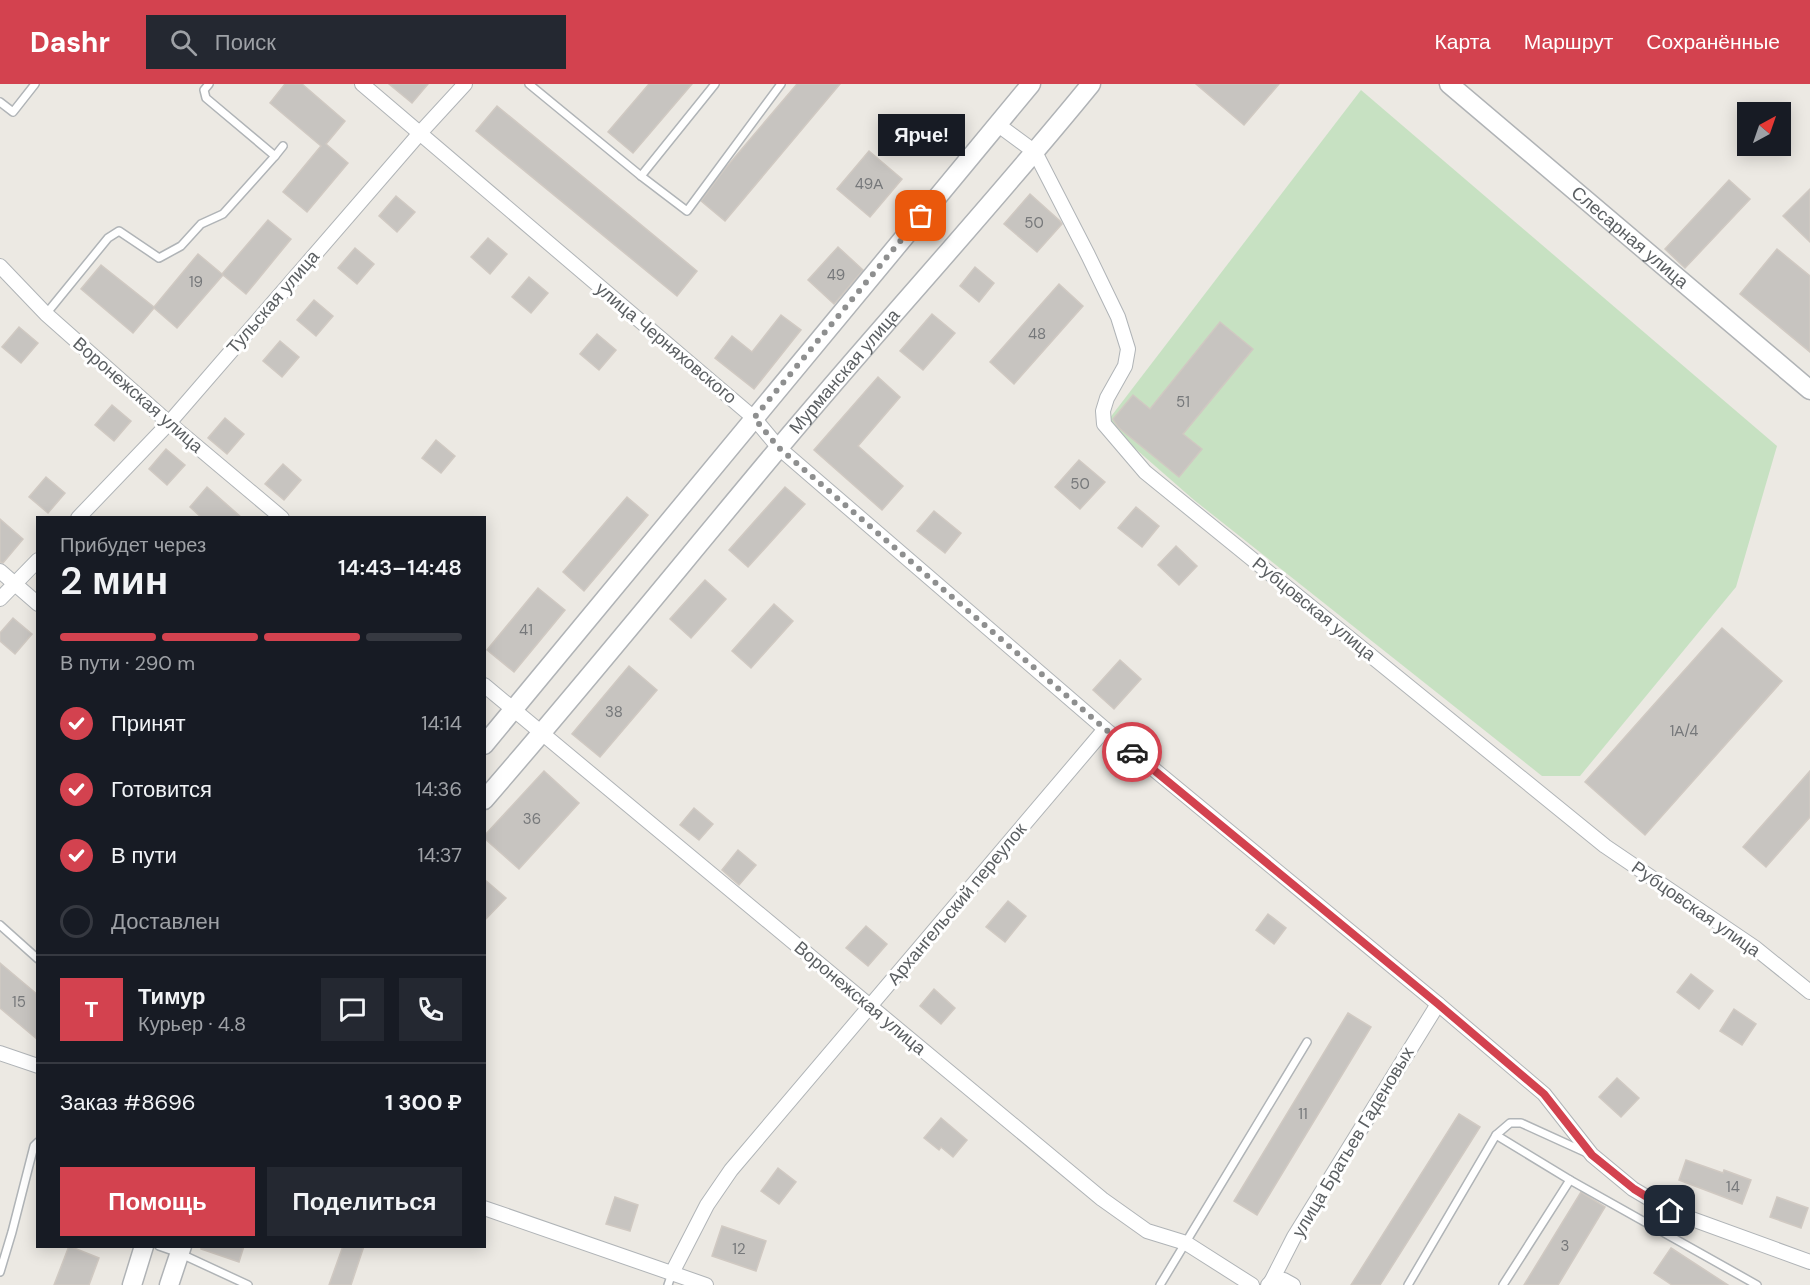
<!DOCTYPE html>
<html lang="ru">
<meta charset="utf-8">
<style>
:root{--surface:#171b24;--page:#242831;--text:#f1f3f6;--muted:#9ea1a6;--line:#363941;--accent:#d3424f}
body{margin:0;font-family:"DM Sans",sans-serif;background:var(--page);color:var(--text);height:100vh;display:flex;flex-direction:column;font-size:22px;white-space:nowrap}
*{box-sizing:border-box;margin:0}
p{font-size:20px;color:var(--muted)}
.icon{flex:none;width:33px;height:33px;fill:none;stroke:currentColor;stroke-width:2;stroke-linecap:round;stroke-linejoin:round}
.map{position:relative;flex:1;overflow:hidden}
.side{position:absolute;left:36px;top:432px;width:450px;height:732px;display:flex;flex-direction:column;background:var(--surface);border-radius:0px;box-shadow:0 3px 15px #0003}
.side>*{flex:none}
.needle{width:39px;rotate:40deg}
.tools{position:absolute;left:1737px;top:18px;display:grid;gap:12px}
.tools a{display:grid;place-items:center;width:54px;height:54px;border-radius:0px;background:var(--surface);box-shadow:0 3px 15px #0003;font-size:30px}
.pin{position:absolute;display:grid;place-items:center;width:51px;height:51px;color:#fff;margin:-26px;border-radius:12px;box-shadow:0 3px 9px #0006}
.courier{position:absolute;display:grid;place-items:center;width:60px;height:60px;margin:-30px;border:4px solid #d3424f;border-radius:50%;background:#fff;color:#222;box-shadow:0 2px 8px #0007}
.bubble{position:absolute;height:42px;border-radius:0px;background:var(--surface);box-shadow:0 3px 15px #0003;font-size:20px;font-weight:600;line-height:42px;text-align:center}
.headline em{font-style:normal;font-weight:600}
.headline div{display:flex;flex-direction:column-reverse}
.headline{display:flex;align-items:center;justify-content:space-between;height:102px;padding:0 24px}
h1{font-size:39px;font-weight:600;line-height:45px}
.bar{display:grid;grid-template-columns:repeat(4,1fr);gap:9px 6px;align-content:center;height:72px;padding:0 24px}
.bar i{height:8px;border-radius:4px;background:var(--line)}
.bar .selected{background:var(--accent)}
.bar p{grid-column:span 4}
.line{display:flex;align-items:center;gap:15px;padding:0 24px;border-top:2px solid var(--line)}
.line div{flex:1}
.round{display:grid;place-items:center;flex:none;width:63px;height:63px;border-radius:0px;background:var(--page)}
ol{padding:0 24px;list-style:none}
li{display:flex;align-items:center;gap:18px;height:66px}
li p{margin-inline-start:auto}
li .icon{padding:6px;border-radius:50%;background:var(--accent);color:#fff;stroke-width:4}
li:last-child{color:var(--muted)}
li i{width:33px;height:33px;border:3px solid var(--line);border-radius:50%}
.primary-button{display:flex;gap:12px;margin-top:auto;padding:12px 24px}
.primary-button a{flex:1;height:69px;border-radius:0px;background:var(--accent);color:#fff;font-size:24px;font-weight:600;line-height:69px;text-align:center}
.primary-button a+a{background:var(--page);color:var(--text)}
header{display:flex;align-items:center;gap:36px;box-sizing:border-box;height:84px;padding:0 30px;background:var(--accent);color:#fff}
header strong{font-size:28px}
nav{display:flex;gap:33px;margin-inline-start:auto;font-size:21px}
.search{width:420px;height:54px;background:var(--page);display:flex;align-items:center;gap:15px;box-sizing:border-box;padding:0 21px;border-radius:0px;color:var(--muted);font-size:22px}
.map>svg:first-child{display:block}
.green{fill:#c7e1c2}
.building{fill:#c7c4c0;stroke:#d0c9c2;stroke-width:1.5}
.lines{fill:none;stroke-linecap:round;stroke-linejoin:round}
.service-casing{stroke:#b0b4b7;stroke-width:10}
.minor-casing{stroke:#b0b4b7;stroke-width:16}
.secondary-casing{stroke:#b0b3b6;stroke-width:21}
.service{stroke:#fff;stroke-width:7}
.minor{stroke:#fff;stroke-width:14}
.secondary{stroke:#fff;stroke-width:18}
.done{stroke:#8e8f8f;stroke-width:6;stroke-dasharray:0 10.8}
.route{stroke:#d3424f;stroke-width:8}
.labels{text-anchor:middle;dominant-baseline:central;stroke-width:6;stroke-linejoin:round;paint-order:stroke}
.number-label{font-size:15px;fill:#76787a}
.street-label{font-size:18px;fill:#5b5f62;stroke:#fff}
</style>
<header>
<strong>Dashr</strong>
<div class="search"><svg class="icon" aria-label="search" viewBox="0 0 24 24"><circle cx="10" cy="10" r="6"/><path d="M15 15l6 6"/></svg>Поиск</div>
<nav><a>Карта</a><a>Маршрут</a><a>Сохранённые</a></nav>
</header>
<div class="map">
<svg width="1810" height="1201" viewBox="0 0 1810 1201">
<rect width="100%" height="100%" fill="#ece9e3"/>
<path class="green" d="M1361 6 1777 362 1736 503 1580 692H1542L1194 416 1106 339Z"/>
<g class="building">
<path d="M285 0H302L345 37 326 60 348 79 307 128 283 108 321 62 270 19Z"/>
<path d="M389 0H428L412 19Z"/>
<path d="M649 0H692L633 69 608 48Z"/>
<path d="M797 0H840L725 137 701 117 724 86Z"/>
<path d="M1196 0H1279L1244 41Z"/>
<path d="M497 22 697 187 677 212 476 47Z"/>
<path d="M869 67 902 95 870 133 837 105Z"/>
<path d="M1729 96 1750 115 1685 184 1665 165Z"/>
<path d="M1810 105V158L1783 132Z"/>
<path d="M1030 110 1060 137 1062 140 1037 168 1004 140Z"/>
<path d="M396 112 415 128 397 148 379 132Z"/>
<path d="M268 136 291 155 246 210 223 191 177 244 154 224 133 249 81 205 101 181 154 223 198 170 222 190Z"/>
<path d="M488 154 507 170 490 190 471 173Z"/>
<path d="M838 163 863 186 834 220 808 196Z"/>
<path d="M355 164 374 180 357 200 338 184Z"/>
<path d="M1777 165 1810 192V268L1740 210Z"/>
<path d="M975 183 994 199 979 218 960 202Z"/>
<path d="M529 193 548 209 531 229 512 213Z"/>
<path d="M1059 200 1083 222 1014 300 990 278Z"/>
<path d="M314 216 333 232 316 252 297 236Z"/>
<path d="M932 230 955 249 923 286 900 267Z"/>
<path d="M781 231 801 246 754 305 715 274 732 252 752 268Z"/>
<path d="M1220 238 1253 265 1183 350 1202 365 1179 393 1118 343 1113 335 1133 311 1150 325Z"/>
<path d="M19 243 38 259 21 279 2 263Z"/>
<path d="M597 250 616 266 599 286 580 270Z"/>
<path d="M280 257 299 273 282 293 263 277Z"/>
<path d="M878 293 900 313 858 362 903 402 882 426 814 366Z"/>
<path d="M112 321 131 337 114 357 95 341Z"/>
<path d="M225 334 244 350 227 370 208 354Z"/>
<path d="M436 356 455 372 441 389 422 374Z"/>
<path d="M166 365 185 381 167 401 149 385Z"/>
<path d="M1079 376 1105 398 1080 425 1055 403Z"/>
<path d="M283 380 301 396 284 416 265 400Z"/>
<path d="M46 393 65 409 48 429 29 413Z"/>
<path d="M207 403 242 434H202L190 423Z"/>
<path d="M785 403 805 420 748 483 729 466Z"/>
<path d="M627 413 648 431 584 507 563 488Z"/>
<path d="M1136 423 1159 442 1142 463 1118 444Z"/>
<path d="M934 427 961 449 945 469 917 447Z"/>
<path d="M0 435 23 455 3 479 0 478Z"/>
<path d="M1176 462 1197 482 1179 501 1158 481Z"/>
<path d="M705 496 726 515 691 554 670 535Z"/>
<path d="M538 504 565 526 514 588 487 566Z"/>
<path d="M774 520 793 537 751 584 732 567Z"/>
<path d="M13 534 32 550 15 570 0 557V549Z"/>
<path d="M1722 544 1782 597 1645 751 1585 698Z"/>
<path d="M1120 576 1141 595 1114 625 1093 606Z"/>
<path d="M629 582 657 606 600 673 572 650Z"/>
<path d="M544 687 579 719 519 785 484 754V752Z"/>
<path d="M1810 687V733L1766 783 1743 763Z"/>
<path d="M694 724 713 740 699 756 680 741Z"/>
<path d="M738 766 756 781 739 801 722 786Z"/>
<path d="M484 795 506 814 484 837Z"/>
<path d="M1008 817 1026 832 1005 858 986 843Z"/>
<path d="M1268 830 1286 844 1274 860 1256 846Z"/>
<path d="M866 842 887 860 868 882 846 864Z"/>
<path d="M0 879 38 911V956L0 924Z"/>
<path d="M1691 890 1713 907 1699 925 1677 908Z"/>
<path d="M934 905 955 924 941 940 920 922Z"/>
<path d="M1734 925 1756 940 1742 961 1720 947Z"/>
<path d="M1348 929 1371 943 1257 1131 1234 1117Z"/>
<path d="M1617 994 1639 1014 1621 1033 1599 1013Z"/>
<path d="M1459 1030 1480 1043 1380 1201H1351Z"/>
<path d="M941 1034 967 1056 953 1073 941 1063 939 1066 924 1054Z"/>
<path d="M1686 1076 1723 1089 1724 1086 1751 1096 1742 1120 1679 1096Z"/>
<path d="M778 1084 796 1098 779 1120 761 1107Z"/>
<path d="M1581 1108 1605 1123 1558 1201H1524Z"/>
<path d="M615 1113 638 1121 630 1147 606 1140Z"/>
<path d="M1777 1113 1808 1124 1801 1144 1770 1133Z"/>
<path d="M722 1142 766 1157 756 1187 712 1172Z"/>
<path d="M69 1162 99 1174 89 1201H54Z"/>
<path d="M201 1162H244L239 1178 201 1165Z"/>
<path d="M343 1162H364L351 1201H329Z"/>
<path d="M1671 1164 1728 1201H1672L1654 1189Z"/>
</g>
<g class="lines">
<defs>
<g id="service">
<path d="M529 0 641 92 687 127 781 0"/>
<path d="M0 18 13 28 35 0"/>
<path d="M275 72 283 62"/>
<path d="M641 92 715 0"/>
<path d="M46 230 108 154 119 147 159 174 181 162 201 140 223 130 275 72 206 14 204 6 209 0"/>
<path d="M0 841 38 875"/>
<path d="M1496 1051 1570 1096 1503 1201"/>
<path d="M1570 1096 1757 1201"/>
<path d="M159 1162 179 1169 248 1201"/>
<path d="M0 1188 12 1148 34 1062 38 1058"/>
<path d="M668 1201 672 1189"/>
<path d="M1160 1201 1307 958"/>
<path d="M1408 1201 1496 1051 1510 1039H1521L1587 1069"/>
</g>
<g id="minor">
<path d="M362 0 754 334 779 364 1105 645 1438 920 1544 1010 1592 1071 1633 1105 1670 1127 1810 1178"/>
<path d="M997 40 1035 68 1088 171 1118 233 1128 265 1125 282 1107 314 1103 327 1104 340 1145 388 1605 762 1754 863 1810 908"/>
<path d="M0 182 46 230 169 339 282 434"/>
<path d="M78 434 169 339 420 49 465 0"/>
<path d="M0 487 38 520"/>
<path d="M0 515 38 476"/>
<path d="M484 601 1102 1115 1147 1147 1186 1159 1252 1201"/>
<path d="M0 969 38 982"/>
<path d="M484 1124 706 1201"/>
<path d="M672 1189 707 1121 731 1086 1105 645"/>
<path d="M1271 1198 1294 1153 1438 920"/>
<path d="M1268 1201 1271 1198 1284 1196 1293 1201"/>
</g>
<g id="secondary">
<path id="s1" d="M1449 0 1810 306"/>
<path d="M484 661 1031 0"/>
<path id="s2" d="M484 716C584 601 680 482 778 365 881 242 990 124 1091 0"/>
<path d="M132 1201 144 1162"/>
<path d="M169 1201 182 1162"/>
</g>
</defs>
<use href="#service" class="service-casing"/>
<use href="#minor" class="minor-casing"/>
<use href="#secondary" class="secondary-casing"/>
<use href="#service" class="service"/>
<use href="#minor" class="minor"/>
<use href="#secondary" class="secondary"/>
</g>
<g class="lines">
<path class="done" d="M921 132 754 334 779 364 1132 668"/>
<path class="route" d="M1132 668 1438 920 1544 1010 1592 1071 1634 1105 1670 1127"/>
</g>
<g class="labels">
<g class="number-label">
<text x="869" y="100">49А</text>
<text x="1034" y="139">50</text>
<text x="836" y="191">49</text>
<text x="196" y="198">19</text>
<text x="1037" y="250">48</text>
<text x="1183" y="318">51</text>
<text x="1080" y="400">50</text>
<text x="526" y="546">41</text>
<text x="614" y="628">38</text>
<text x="1684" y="647">1А/4</text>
<text x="532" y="735">36</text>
<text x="19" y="918">15</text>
<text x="1303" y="1030">11</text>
<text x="1733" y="1103">14</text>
<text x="1565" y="1162">3</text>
<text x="739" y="1165">12</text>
</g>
<g class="street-label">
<text stroke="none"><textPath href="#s1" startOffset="237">Слесарная улица</textPath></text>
<text transform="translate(273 218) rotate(-49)">Тульская улица</text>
<text transform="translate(666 259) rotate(40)">улица Черняховского</text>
<text stroke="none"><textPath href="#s2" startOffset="560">Мурманская улица</textPath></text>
<text transform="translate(138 311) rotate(41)">Воронежская улица</text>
<text transform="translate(1314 525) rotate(39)">Рубцовская улица</text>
<text transform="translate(957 820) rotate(-50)">Архангельский переулок</text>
<text transform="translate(1696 825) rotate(35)">Рубцовская улица</text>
<text transform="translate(860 914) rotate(40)">Воронежская улица</text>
<text transform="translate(1353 1058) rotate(-59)">улица Братьев Гаденовых</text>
</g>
</g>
</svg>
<div class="tools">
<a><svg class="needle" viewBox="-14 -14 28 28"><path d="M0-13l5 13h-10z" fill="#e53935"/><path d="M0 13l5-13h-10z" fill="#9ea1a6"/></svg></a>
</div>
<div class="pin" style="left:921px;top:132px;background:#ea580c"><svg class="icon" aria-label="bag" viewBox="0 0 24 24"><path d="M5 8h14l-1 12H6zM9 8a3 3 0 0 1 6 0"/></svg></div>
<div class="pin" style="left:1670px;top:1127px;background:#1f2937"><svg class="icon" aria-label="home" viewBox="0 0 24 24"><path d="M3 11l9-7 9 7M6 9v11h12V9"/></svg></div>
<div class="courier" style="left:1132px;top:668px"><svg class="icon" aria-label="car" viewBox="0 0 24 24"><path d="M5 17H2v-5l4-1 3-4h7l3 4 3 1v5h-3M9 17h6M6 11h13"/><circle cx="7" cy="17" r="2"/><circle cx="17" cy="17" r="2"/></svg></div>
<div class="bubble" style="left:878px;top:30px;width:87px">Ярче!</div>
<section class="side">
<div class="headline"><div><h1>2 мин</h1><p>Прибудет через</p></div><em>14:43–14:48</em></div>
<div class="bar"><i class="selected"></i><i class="selected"></i><i class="selected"></i><i></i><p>В пути · 290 m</p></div>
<ol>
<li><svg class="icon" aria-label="check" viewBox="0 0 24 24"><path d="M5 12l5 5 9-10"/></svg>Принят<p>14:14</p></li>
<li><svg class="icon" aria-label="check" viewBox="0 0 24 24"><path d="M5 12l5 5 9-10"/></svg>Готовится<p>14:36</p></li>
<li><svg class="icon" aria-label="check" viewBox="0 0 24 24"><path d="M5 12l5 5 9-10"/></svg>В пути<p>14:37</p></li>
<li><i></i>Доставлен</li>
</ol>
<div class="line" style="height:108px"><b class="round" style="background:var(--accent);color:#fff">Т</b><div><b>Тимур</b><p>Курьер · 4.8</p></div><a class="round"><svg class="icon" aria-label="chat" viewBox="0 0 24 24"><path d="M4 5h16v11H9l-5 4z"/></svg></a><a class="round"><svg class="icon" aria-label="phone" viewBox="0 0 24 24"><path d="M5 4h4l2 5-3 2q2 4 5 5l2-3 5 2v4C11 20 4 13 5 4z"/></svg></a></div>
<div class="line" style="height:78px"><div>Заказ #8696</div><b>1 300 ₽</b></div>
<div class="primary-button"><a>Помощь</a><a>Поделиться</a></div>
</section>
</div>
